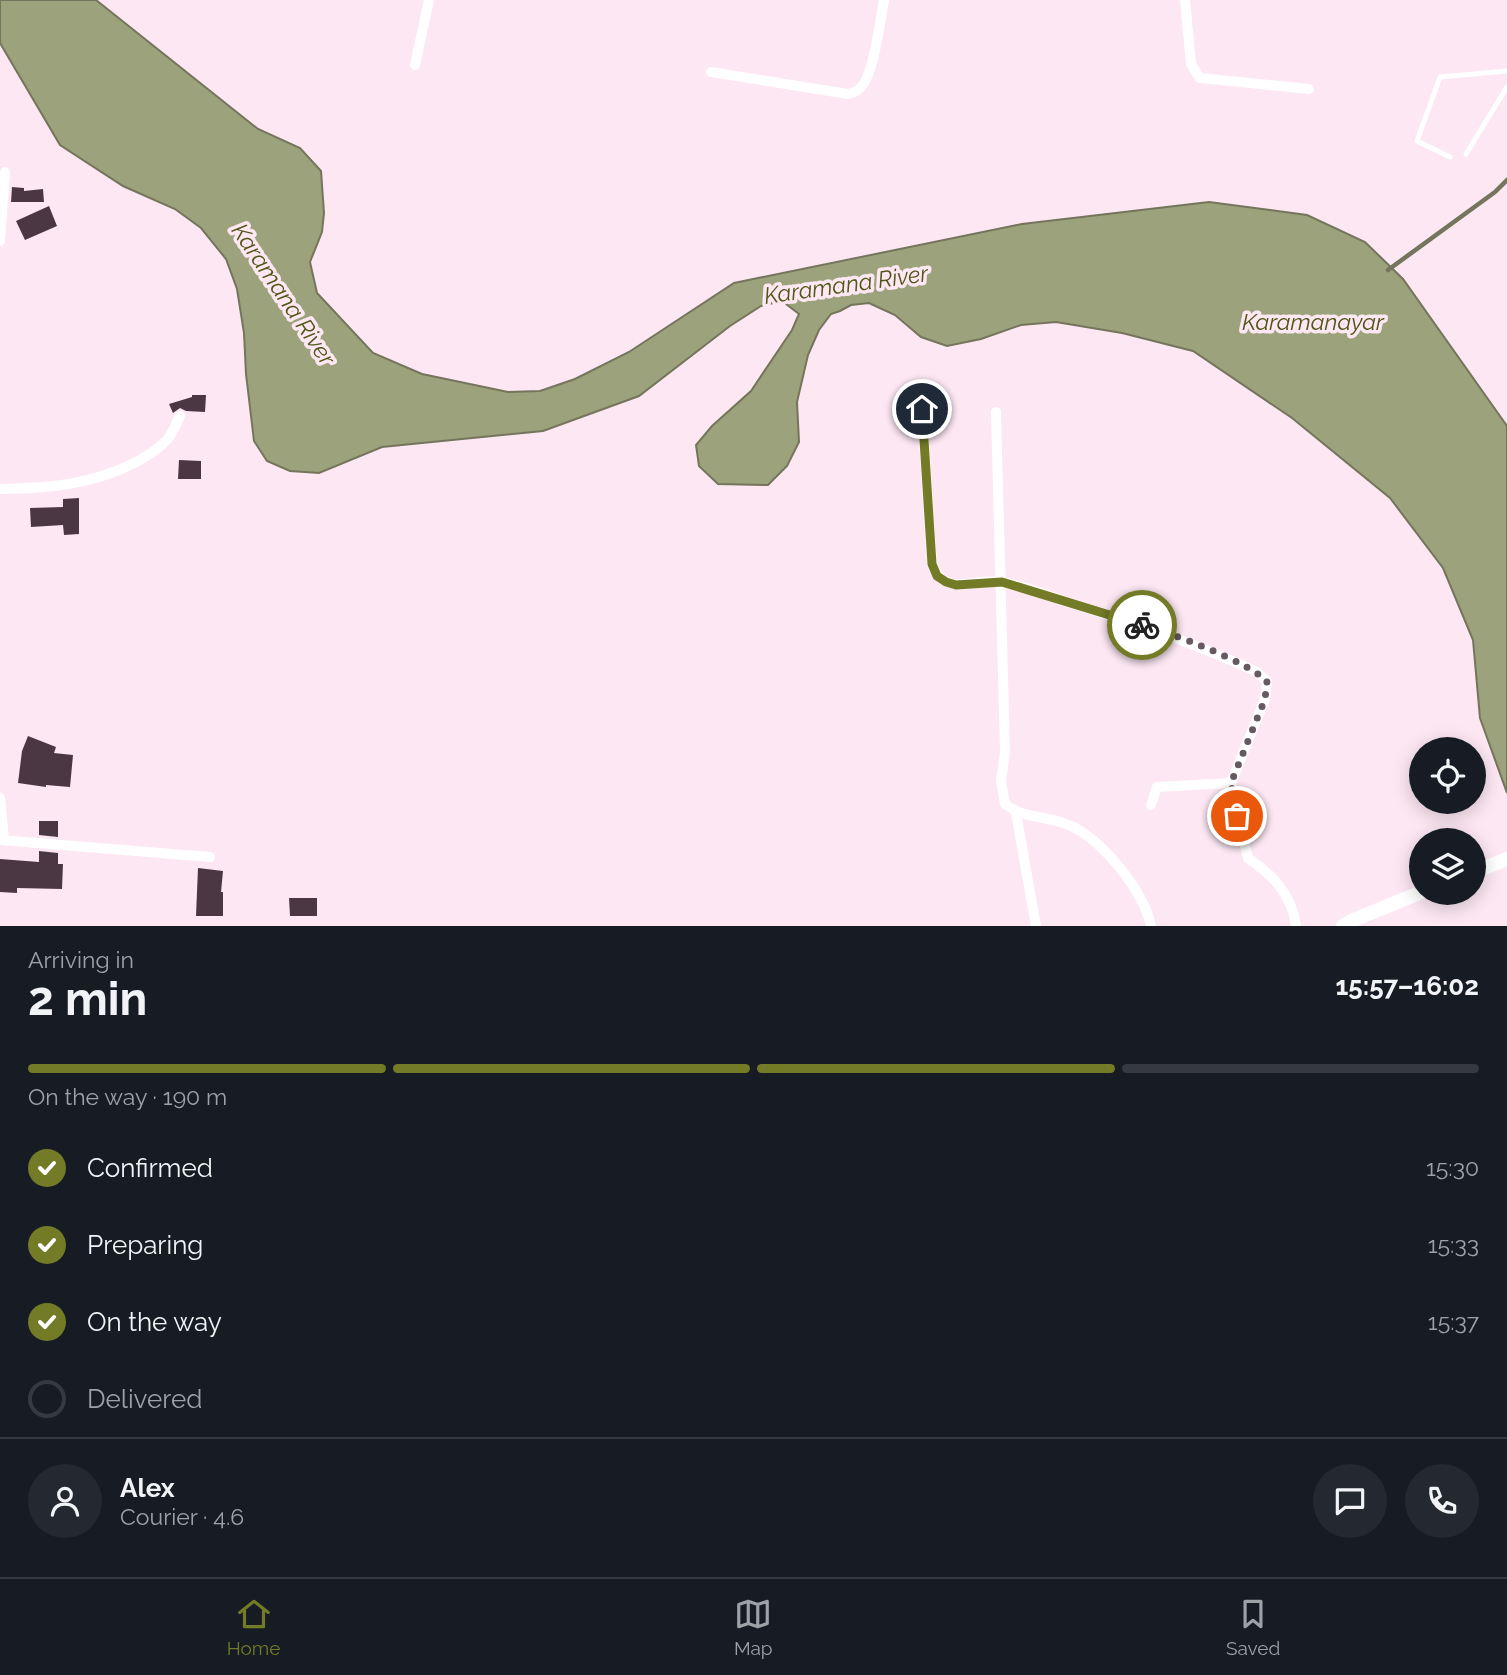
<!DOCTYPE html>
<meta charset="utf-8">
<style>
:root{--surface:#171b24;--page:#242831;--text:#f1f3f6;--muted:#9ea1a6;--line:#363941;--accent:#737b26}
body{margin:0;font-family:Raleway,sans-serif;background:var(--page);color:var(--text);height:100vh;display:flex;flex-direction:column;font-size:26px;white-space:nowrap}
*{box-sizing:border-box;margin:0}
p{font-size:23px;color:var(--muted)}
.icon{flex:none;width:38px;height:38px;fill:none;stroke:currentColor;stroke-width:2;stroke-linecap:round;stroke-linejoin:round}
.map{position:relative;height:926px;overflow:hidden}
.drawer{display:flex;flex-direction:column;background:var(--surface);flex:1}
.drawer>*{flex:none}
.tools{position:absolute;left:1409px;top:737px;display:grid;gap:14px}
.tools a{display:grid;place-items:center;width:77px;height:77px;border-radius:50%;background:var(--surface);box-shadow:0 4px 18px #0003;font-size:35px}
.pin{position:absolute;display:grid;place-items:center;width:60px;height:60px;color:#fff;margin:-30px;border:4px solid #fff;border-radius:50%;box-shadow:0 2px 7px #0007}
.courier{position:absolute;display:grid;place-items:center;width:70px;height:70px;margin:-35px;border:5px solid #737b26;border-radius:50%;background:#fff;color:#222;box-shadow:0 2px 9px #0007}
.overview em{font-style:normal;font-weight:700}
.overview div{display:flex;flex-direction:column-reverse}
.overview{display:flex;align-items:center;justify-content:space-between;height:119px;padding:0 28px}
h1{font-size:46px;font-weight:700;line-height:52px}
.bar{display:grid;grid-template-columns:repeat(4,1fr);gap:10px 7px;align-content:center;height:84px;padding:0 28px}
.bar i{height:9px;border-radius:5px;background:var(--line)}
.bar .selected{background:var(--accent)}
.bar p{grid-column:span 4}
.line{display:flex;align-items:center;gap:18px;padding:0 28px;border-top:2px solid var(--line)}
.line div{flex:1}
.round{display:grid;place-items:center;flex:none;width:74px;height:74px;border-radius:37px;background:var(--page)}
ol{padding:0 28px;list-style:none}
li{display:flex;align-items:center;gap:21px;height:77px}
li p{margin-inline-start:auto}
li .icon{padding:7px;border-radius:50%;background:var(--accent);color:#fff;stroke-width:4}
li:last-child{color:var(--muted)}
li i{width:38px;height:38px;border:4px solid var(--line);border-radius:50%}
.tabs{display:flex;justify-content:space-around;align-items:center;height:98px;border-top:2px solid var(--line);background:var(--surface);font-size:19px;color:var(--muted)}
.tabs a{display:grid;justify-items:center;gap:4px}
.tabs .selected{color:var(--accent)}
.map>svg:first-child{display:block}
.water{fill:#9ca27b;stroke:#74755c;stroke-width:2}
.lines{fill:none;stroke-linecap:round;stroke-linejoin:round}
.stream{stroke:#74755c;stroke-width:4.5}
.building{fill:#4b3743}
.service{stroke:#fff;stroke-width:5}
.minor{stroke:#fff;stroke-width:10}
.tertiary{stroke:#fff;stroke-width:14}
.done{stroke:#665961;stroke-width:7;stroke-dasharray:0 12.6}
.route{stroke:#737b26;stroke-width:9}
.labels{text-anchor:middle;dominant-baseline:central;stroke-width:7;stroke-linejoin:round;paint-order:stroke}
.water-label{font-size:23px;font-style:italic;fill:#4f5616;stroke:#fce7f3}
</style>
<div class="map">
<svg width="1507" height="926" viewBox="0 0 1507 926">
<rect width="100%" height="100%" fill="#fce7f3"/>
<path class="water" d="M0 0H96L258 129 300 148 321 171 324 213 322 232 310 262 317 293 373 353 422 374 508 392 540 391 575 379 629 352 734 283 1022 224 1209 202 1307 215 1365 242 1403 279 1507 426V793L1480 718 1473 640 1443 568 1390 498 1292 418 1193 351 1122 333 1056 322 1021 325 981 339 947 346 921 337 895 315 869 303 851 305 840 311 831 314 819 330 808 355 797 402 799 442 787 466 768 485 718 484 699 466 696 445 712 426 751 391 792 330 799 314 782 301 761 306 730 326 639 396 543 431 382 447 319 473 290 471 267 461 254 441 246 374 244 333 237 289 226 259 201 228 175 209 123 186 60 145 0 43Z"/>
<g class="lines">
<path class="stream" d="M1388 270 1495 192 1507 180"/>
</g>
<g class="building">
<path d="M12 187 24 188V191L43 189 44 202H11Z"/>
<path d="M49 206 57 226 25 240 16 221Z"/>
<path d="M192 395H206L205 412 186 411 180 408 173 413 169 404 192 397Z"/>
<path d="M179 460 201 461V479H178Z"/>
<path d="M79 498V534L64 535 63 525 31 527 30 508 63 507V499Z"/>
<path d="M28 736 56 747 54 753 73 755 70 787 46 785V787L18 783 22 751Z"/>
<path d="M39 821H58V837L39 835Z"/>
<path d="M39 851 58 853V864H63L62 889 17 888V893L0 892V859L39 862Z"/>
<path d="M198 868 223 871 221 892H223V916H196Z"/>
<path d="M289 898H317V916H290Z"/>
</g>
<g class="lines">
<g class="service">
<path d="M1466 154 1507 87"/>
<path d="M1450 157 1417 141 1440 77 1507 71"/>
</g>
<g class="minor">
<path d="M1185 0 1191 64 1200 78 1309 89"/>
<path d="M415 65 429 0"/>
<path d="M711 72 848 94C850 94 857 91 858 90 874 79 880 20 884 0"/>
<path d="M0 241 5 172"/>
<path d="M922 409 932 564C944 598 973 578 1001 582 1023 585 1046 595 1067 602 1133 622 1195 643 1257 672L1267 681 1265 699 1231 783 1237 815 1248 858C1273 875 1292 895 1296 926"/>
<path d="M996 412 1005 752 1001 781 1005 804C1022 818 1046 816 1066 824 1100 836 1144 891 1151 926"/>
<path d="M0 489C49 488 92 485 136 462 148 455 158 450 167 440 173 433 176 424 180 416"/>
<path d="M0 798 4 840"/>
<path d="M1151 805 1157 787 1231 783"/>
<path d="M1016 813 1036 926"/>
<path d="M0 840 210 857"/>
</g>
<g class="tertiary">
<path d="M1474 872 1507 859"/>
<path d="M1343 926 1351 921 1422 892"/>
</g>
</g>
<g class="lines">
<path class="done" d="M1142 625C1173 634 1244 660 1267 681L1265 699 1231 783 1237 816"/>
<path class="route" d="M922 409 932 564 937 576 946 582 956 585 1002 582 1142 625"/>
</g>
<g class="labels">
<g class="water-label">
<text transform="translate(846 284) rotate(-8)">Karamana River</text>
<text transform="translate(284 294) rotate(56)">Karamana River</text>
<text x="1313" y="321">Karamanayar</text>
</g>
</g>
</svg>
<div class="tools">
<a><svg class="icon" aria-label="locate" viewBox="0 0 24 24"><circle cx="12" cy="12" r="6"/><path d="M12 2v4M12 18v4M2 12h4M18 12h4"/></svg></a>
<a><svg class="icon" aria-label="layers" viewBox="0 0 24 24"><path d="M12 4l9 5-9 5-9-5zM3 14l9 5 9-5"/></svg></a>
</div>
<div class="pin" style="left:1237px;top:816px;background:#ea580c"><svg class="icon" aria-label="bag" viewBox="0 0 24 24"><path d="M5 8h14l-1 12H6zM9 8a3 3 0 0 1 6 0"/></svg></div>
<div class="pin" style="left:922px;top:409px;background:#1f2937"><svg class="icon" aria-label="home" viewBox="0 0 24 24"><path d="M3 11l9-7 9 7M6 9v11h12V9"/></svg></div>
<div class="courier" style="left:1142px;top:625px"><svg class="icon" aria-label="bike" viewBox="0 0 24 24"><circle cx="6" cy="16" r="4"/><circle cx="18" cy="16" r="4"/><path d="M6 16l4-8h5l3 8M10 8l3 8H6M13 5h3"/></svg></div>
</div>
<section class="drawer">
<div class="overview"><div><h1>2 min</h1><p>Arriving in</p></div><em>15:57–16:02</em></div>
<div class="bar"><i class="selected"></i><i class="selected"></i><i class="selected"></i><i></i><p>On the way · 190 m</p></div>
<ol>
<li><svg class="icon" aria-label="check" viewBox="0 0 24 24"><path d="M5 12l5 5 9-10"/></svg>Confirmed<p>15:30</p></li>
<li><svg class="icon" aria-label="check" viewBox="0 0 24 24"><path d="M5 12l5 5 9-10"/></svg>Preparing<p>15:33</p></li>
<li><svg class="icon" aria-label="check" viewBox="0 0 24 24"><path d="M5 12l5 5 9-10"/></svg>On the way<p>15:37</p></li>
<li><i></i>Delivered</li>
</ol>
<div class="line" style="height:126px"><a class="round"><svg class="icon" aria-label="person" viewBox="0 0 24 24"><circle cx="12" cy="8" r="4"/><path d="M4 21q1-7 8-7t8 7"/></svg></a><div><b>Alex</b><p>Courier · 4.6</p></div><a class="round"><svg class="icon" aria-label="chat" viewBox="0 0 24 24"><path d="M4 5h16v11H9l-5 4z"/></svg></a><a class="round"><svg class="icon" aria-label="phone" viewBox="0 0 24 24"><path d="M5 4h4l2 5-3 2q2 4 5 5l2-3 5 2v4C11 20 4 13 5 4z"/></svg></a></div>
</section>
<nav class="tabs">
<a class="selected"><svg class="icon" aria-label="home" viewBox="0 0 24 24"><path d="M3 11l9-7 9 7M6 9v11h12V9"/></svg>Home</a>
<a><svg class="icon" aria-label="map" viewBox="0 0 24 24"><path d="M3 6l6-2 6 2 6-2v14l-6 2-6-2-6 2zM9 4v14M15 6v14"/></svg>Map</a>
<a><svg class="icon" aria-label="saved" viewBox="0 0 24 24"><path d="M7 4h10v16l-5-4-5 4z"/></svg>Saved</a>
</nav>
